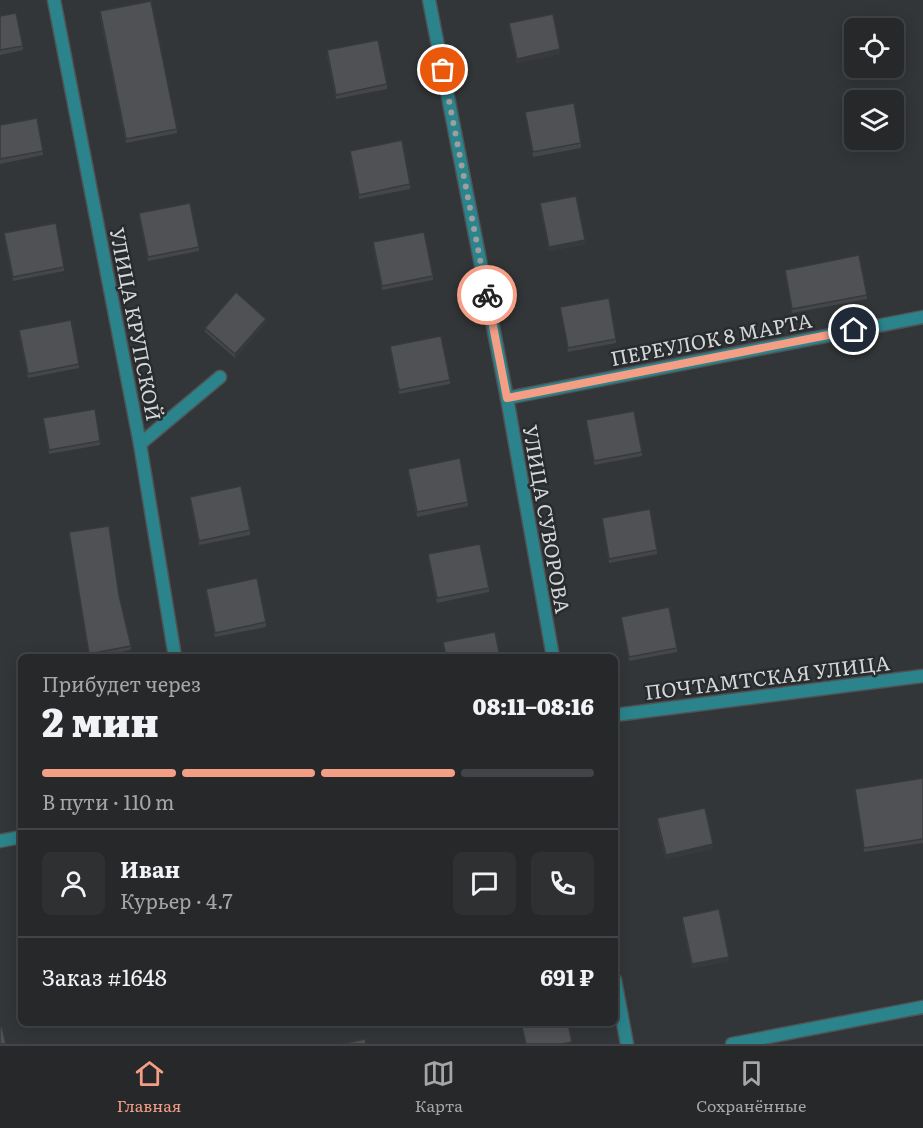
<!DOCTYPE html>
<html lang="ru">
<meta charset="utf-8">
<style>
:root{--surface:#26282a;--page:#2e3032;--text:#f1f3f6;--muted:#a4a6a8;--line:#424447;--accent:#f49e86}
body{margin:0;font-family:Literata,serif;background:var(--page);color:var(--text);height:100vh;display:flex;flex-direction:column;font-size:22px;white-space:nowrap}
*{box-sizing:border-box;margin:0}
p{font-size:20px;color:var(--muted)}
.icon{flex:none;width:33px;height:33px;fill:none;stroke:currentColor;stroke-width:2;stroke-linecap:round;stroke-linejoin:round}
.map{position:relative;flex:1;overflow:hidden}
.panel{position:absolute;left:18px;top:654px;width:600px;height:372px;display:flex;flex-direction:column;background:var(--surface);border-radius:9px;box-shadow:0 3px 15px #0003,0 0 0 2px var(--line)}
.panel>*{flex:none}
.buttons{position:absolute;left:844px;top:18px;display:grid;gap:12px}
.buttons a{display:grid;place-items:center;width:60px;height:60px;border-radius:9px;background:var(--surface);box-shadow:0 3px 15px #0003,0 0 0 2px var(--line);font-size:30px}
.pin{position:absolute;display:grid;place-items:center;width:51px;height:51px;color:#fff;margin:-26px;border:3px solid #fff;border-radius:50%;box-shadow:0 2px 6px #0007}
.courier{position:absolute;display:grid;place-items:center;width:60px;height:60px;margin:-30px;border:4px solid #f49e86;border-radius:50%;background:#fff;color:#222;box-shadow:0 2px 8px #0007}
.headline em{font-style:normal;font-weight:800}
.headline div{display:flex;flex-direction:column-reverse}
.headline{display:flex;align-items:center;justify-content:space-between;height:102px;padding:0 24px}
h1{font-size:39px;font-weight:800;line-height:45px}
.bar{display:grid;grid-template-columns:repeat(4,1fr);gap:9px 6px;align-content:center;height:72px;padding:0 24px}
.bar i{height:8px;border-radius:4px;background:var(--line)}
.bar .current{background:var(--accent)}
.bar p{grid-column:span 4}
.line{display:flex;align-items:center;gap:15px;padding:0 24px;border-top:2px solid var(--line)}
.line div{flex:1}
.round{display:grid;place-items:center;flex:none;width:63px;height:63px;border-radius:9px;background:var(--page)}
.menu{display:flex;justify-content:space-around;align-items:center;height:84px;border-top:2px solid var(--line);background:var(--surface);font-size:16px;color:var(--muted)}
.menu a{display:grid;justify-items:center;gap:3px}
.menu .current{color:var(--accent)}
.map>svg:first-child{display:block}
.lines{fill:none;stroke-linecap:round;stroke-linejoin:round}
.service-casing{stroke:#505355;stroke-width:15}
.minor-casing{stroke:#505355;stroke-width:15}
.tertiary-casing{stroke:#505355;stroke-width:15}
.service{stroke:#2b848b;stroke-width:12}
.minor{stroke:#2b848b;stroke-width:12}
.tertiary{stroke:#2b848b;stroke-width:12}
.wall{fill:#454648}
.shaded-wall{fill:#38393b}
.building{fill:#505154;stroke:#38393b;stroke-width:1.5}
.done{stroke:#9c9e9f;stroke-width:6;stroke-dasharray:0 10.8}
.route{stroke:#f49e86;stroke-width:8}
.labels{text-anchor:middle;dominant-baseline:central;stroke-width:5;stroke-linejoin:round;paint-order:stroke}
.street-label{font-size:20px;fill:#d4d6d7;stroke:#292c2e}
</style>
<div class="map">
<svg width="923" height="1044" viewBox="0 0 923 1044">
<rect width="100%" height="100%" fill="#333638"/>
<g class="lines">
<defs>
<path id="service" d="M140 444 220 377"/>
<g id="minor">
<path d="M54 0 140 444 175 657"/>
<path d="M507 398 923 317"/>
<path d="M0 841 21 837"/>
<path d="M615 980 627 1044"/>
<path d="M732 1044 923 1007"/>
</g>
<g id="tertiary">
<path d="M429 0 507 398 553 657"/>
<path d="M615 715 923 676"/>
</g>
</defs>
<use href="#service" class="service-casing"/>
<use href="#minor" class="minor-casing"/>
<use href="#tertiary" class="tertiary-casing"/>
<use href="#service" class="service"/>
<use href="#minor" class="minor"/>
<use href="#tertiary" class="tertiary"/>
</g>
<g class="wall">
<path d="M100 11 177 129V133L126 143 100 16Z"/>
<path d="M0 16 23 46V50L0 55Z"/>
<path d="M509 23 560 54 517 63 509 27Z"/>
<path d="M327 50 387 84V89L336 99 327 55Z"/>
<path d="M525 112 581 143V148L533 157Z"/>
<path d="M0 125 43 151V155L0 164Z"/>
<path d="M350 151 410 184V189L359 199 350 155Z"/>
<path d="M540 203 585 244 549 251 540 207Z"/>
<path d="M139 213 199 247V251L148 261 139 217Z"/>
<path d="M4 233 64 267V271L13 281 4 237Z"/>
<path d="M373 242 433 276V280L382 290 373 246Z"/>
<path d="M785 270 867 295V299L792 313Z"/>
<path d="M560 307 616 339V343L568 352Z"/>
<path d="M266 323 235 358 205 332V328Z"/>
<path d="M19 330 79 364V368L28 378 19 334Z"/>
<path d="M390 346 450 380V384L399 394 390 350Z"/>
<path d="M43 418 100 441V445L49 454Z"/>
<path d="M586 420 642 452V456L594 465Z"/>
<path d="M408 469 468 502V506L417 517 408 473Z"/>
<path d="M190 497 250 530V535L199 545 190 501Z"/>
<path d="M602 518 657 550V554L609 563Z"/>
<path d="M69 532 119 595 131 646V650L95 657H89Z"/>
<path d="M428 554 489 588V592L437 603 428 558Z"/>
<path d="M206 589 266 622V627L215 637 206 593Z"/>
<path d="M621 617 677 648V652L629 661Z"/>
<path d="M923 778V843L864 852 855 789Z"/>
<path d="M657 818 713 849 666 859 657 823Z"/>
<path d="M682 917 729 961 692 968 682 921Z"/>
</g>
<g class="shaded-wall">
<path d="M560 49V54L517 63V59Z"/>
<path d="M585 240V244L549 251V247Z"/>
<path d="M266 319V323L235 358V354Z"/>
<path d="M713 844V849L666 859V855Z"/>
<path d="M729 957V961L692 968V964Z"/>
</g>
<g class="building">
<path d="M151 1 177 129 126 139 100 11Z"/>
<path d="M16 13 23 46 0 50V16Z"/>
<path d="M553 14 560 49 517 59 509 23Z"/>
<path d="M378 40 387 84 336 95 327 50Z"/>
<path d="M574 103 581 143 533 152 525 112Z"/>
<path d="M37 118 43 151 0 159V125Z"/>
<path d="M402 140 410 184 359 195 350 151Z"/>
<path d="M576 196 585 240 549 247 540 203Z"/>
<path d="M190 203 199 247 148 257 139 213Z"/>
<path d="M56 223 64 267 13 277 4 233Z"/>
<path d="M424 232 433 276 382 286 373 242Z"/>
<path d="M859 255 867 295 792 309 785 270Z"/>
<path d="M236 292 266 319 235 354 205 328Z"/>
<path d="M609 298 616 339 568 348 560 307Z"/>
<path d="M71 320 79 364 28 374 19 330Z"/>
<path d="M441 336 450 380 399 390 390 346Z"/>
<path d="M95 409 100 441 49 450 43 418Z"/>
<path d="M634 411 642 452 594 461 586 420Z"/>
<path d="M460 458 468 502 417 512 408 469Z"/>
<path d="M241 486 250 530 199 541 190 497Z"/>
<path d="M650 509 657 550 609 559 602 518Z"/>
<path d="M109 526 119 595 131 646 89 654 69 532Z"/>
<path d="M480 544 489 588 437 598 428 554Z"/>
<path d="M257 578 266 622 215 633 206 589Z"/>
<path d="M669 607 677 648 629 657 621 617Z"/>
<path d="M495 632 500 657H446L443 642Z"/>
<path d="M923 778V839L864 848 855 789Z"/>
<path d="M705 808 713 844 666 855 657 818Z"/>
<path d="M719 909 729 957 692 964 682 917Z"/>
<path d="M521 1023H568L572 1042 562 1044H526Z"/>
<path d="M0 1027H2L6 1044H0Z"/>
<path d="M365 1039 366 1044H342Z"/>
</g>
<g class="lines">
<path class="done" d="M443 70 487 295"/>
<path class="route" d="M487 295 507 398 854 330"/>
</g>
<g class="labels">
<g class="street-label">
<text transform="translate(137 324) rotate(79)">УЛИЦА КРУПСКОЙ</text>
<text transform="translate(711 338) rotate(-11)">ПЕРЕУЛОК 8 МАРТА</text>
<text transform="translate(548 519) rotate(80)">УЛИЦА СУВОРОВА</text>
<text transform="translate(767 676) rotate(-7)">ПОЧТАМТСКАЯ УЛИЦА</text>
</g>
</g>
</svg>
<div class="buttons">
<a><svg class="icon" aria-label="locate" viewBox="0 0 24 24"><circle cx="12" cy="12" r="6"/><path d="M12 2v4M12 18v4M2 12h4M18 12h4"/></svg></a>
<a><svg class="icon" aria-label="layers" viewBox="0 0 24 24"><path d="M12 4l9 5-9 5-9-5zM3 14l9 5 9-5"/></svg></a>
</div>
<div class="pin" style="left:443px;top:70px;background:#ea580c"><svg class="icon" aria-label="bag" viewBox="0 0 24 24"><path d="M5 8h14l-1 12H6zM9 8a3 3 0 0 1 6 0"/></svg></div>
<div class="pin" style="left:854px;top:330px;background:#1f2937"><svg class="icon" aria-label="home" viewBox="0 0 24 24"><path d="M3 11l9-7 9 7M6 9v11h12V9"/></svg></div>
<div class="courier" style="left:487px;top:295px"><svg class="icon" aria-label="bike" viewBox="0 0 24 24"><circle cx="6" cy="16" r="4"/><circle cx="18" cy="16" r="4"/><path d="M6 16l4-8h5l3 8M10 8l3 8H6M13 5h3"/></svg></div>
<section class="panel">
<div class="headline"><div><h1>2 мин</h1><p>Прибудет через</p></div><em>08:11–08:16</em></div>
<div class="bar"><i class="current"></i><i class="current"></i><i class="current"></i><i></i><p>В пути · 110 m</p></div>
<div class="line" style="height:108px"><a class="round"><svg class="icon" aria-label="person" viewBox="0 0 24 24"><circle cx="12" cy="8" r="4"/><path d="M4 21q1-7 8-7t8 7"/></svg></a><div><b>Иван</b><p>Курьер · 4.7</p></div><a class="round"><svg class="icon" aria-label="chat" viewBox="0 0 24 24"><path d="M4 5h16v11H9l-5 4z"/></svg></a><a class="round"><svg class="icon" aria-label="phone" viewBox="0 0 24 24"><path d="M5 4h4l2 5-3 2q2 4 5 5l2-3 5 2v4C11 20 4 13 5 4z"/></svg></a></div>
<div class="line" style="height:78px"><div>Заказ #1648</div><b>691 ₽</b></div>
</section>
</div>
<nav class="menu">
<a class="current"><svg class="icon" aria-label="home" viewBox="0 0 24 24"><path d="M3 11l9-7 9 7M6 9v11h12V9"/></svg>Главная</a>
<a><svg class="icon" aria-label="map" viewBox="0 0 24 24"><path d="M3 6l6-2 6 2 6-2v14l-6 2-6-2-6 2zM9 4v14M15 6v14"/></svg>Карта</a>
<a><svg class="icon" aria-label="saved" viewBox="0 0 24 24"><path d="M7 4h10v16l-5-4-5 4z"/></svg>Сохранённые</a>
</nav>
